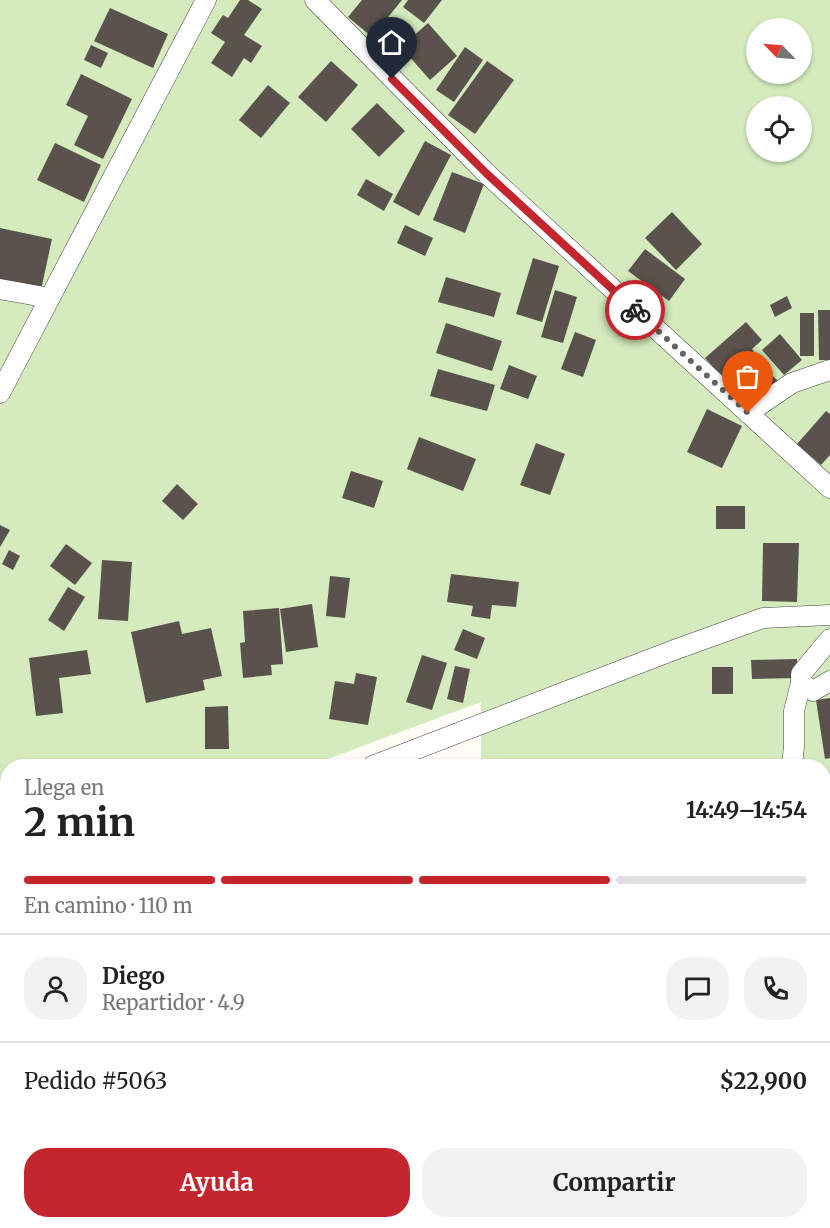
<!DOCTYPE html>
<html lang="es">
<meta charset="utf-8">
<style>
:root{--surface:#fff;--page:#f2f2f2;--text:#222;--muted:#767676;--line:#e0e0e0;--accent:#c4262e}
body{margin:0;font-family:Merriweather,serif;background:var(--page);color:var(--text);height:100vh;display:flex;flex-direction:column;font-size:22px;white-space:nowrap}
*{box-sizing:border-box;margin:0}
p{font-size:20px;color:var(--muted)}
.icon{flex:none;width:33px;height:33px;fill:none;stroke:currentColor;stroke-width:2;stroke-linecap:round;stroke-linejoin:round}
.map{position:relative;flex:1;overflow:hidden}
.panel{position:absolute;left:0px;top:759px;width:831px;height:470px;display:flex;flex-direction:column;background:var(--surface);border-radius:24px 24px 0 0;box-shadow:0 2px 4px #0004}
.panel>*{flex:none}
.needle{width:39px;rotate:295deg}
.buttons{position:absolute;left:746px;top:18px;display:grid;gap:12px}
.buttons a{display:grid;place-items:center;width:66px;height:66px;border-radius:50%;background:var(--surface);box-shadow:0 2px 4px #0004;font-size:30px}
.pin{position:absolute;display:grid;place-items:center;width:51px;height:51px;color:#fff;margin:-62px -26px;border-radius:50% 50% 50% 0;rotate:-45deg;box-shadow:0 0 6px #0007}
.pin .icon{rotate:45deg}
.courier{position:absolute;display:grid;place-items:center;width:60px;height:60px;margin:-30px;border:4px solid #c4262e;border-radius:50%;background:#fff;color:#222;box-shadow:0 2px 8px #0007}
.head em{font-style:normal;font-weight:700}
.head div{display:flex;flex-direction:column-reverse}
.head{display:flex;align-items:center;justify-content:space-between;height:102px;padding:0 24px}
h1{font-size:39px;font-weight:700;line-height:45px}
.bar{display:grid;grid-template-columns:repeat(4,1fr);gap:9px 6px;align-content:center;height:72px;padding:0 24px}
.bar i{height:8px;border-radius:4px;background:var(--line)}
.bar .selected{background:var(--accent)}
.bar p{grid-column:span 4}
.line{display:flex;align-items:center;gap:15px;padding:0 24px;border-top:2px solid var(--line)}
.line div{flex:1}
.round{display:grid;place-items:center;flex:none;width:63px;height:63px;border-radius:24px;background:var(--page)}
.action{display:flex;gap:12px;margin-top:auto;padding:12px 24px}
.action a{flex:1;height:69px;border-radius:24px;background:var(--accent);color:#fff;font-size:24px;font-weight:700;line-height:69px;text-align:center}
.action a+a{background:var(--page);color:var(--text)}
.map>svg:first-child{display:block}
.industrial{fill:#eee6ef}
.green{fill:#d5ebbd;fill-rule:evenodd}
.building{fill:#5a524d}
.lines{fill:none;stroke-linecap:round;stroke-linejoin:round}
.minor-casing{stroke:#444;stroke-width:21}
.minor{stroke:#fff;stroke-width:20}
.done{stroke:#646461;stroke-width:6;stroke-dasharray:0 10.8}
.route{stroke:#c4262e;stroke-width:8}
</style>
<div class="map">
<svg width="830" height="1228" viewBox="0 0 830 1228">
<rect width="100%" height="100%" fill="#fffdf5"/>
<path class="industrial" d="M7 907 8 1221H339V1228H0V910Z"/>
<path class="green" d="M0 0H830V1228H475V1221H824V766H481V702L309 766H8L7 879 0 882ZM756 28H801V74H756ZM756 106H801V152H756Z"/>
<g class="building">
<path d="M240 0H248L262 9 244 35 262 46 251 63 244 58 232 77 211 63 225 42 211 33 223 15 228 18Z"/>
<path d="M362 0H402L372 37 348 17Z"/>
<path d="M408 0H442L424 23 403 7Z"/>
<path d="M110 8 168 34 153 68 94 41Z"/>
<path d="M428 23 457 56 430 80 401 47Z"/>
<path d="M91 45 108 53 101 68 84 60Z"/>
<path d="M465 47 483 60 454 102 436 90Z"/>
<path d="M331 61 358 85 326 122 298 97Z"/>
<path d="M487 61 514 80 475 134 448 115Z"/>
<path d="M81 74 132 99 103 159 74 145 88 116 66 105Z"/>
<path d="M268 85 290 103 261 138 239 120Z"/>
<path d="M377 103 405 131 379 157 351 129Z"/>
<path d="M425 141 451 155 419 216 393 202Z"/>
<path d="M55 143 101 165 84 202 37 180Z"/>
<path d="M452 172 484 184 465 233 433 220Z"/>
<path d="M366 179 393 194 384 211 357 195Z"/>
<path d="M672 212 702 244 676 270 645 238Z"/>
<path d="M405 225 433 238 425 256 397 243Z"/>
<path d="M0 228 52 239 41 290 0 281Z"/>
<path d="M645 249 685 279 669 301 628 271Z"/>
<path d="M533 258 559 266 542 322 516 314Z"/>
<path d="M446 277 501 293 494 317 438 302Z"/>
<path d="M555 290 577 297 563 343 541 337Z"/>
<path d="M787 296 792 308 775 317 770 305Z"/>
<path d="M818 310H830V360H819Z"/>
<rect x="800" y="313" width="14" height="43"/>
<path d="M746 322 762 340 752 349 756 355 726 381 705 358Z"/>
<path d="M446 323 502 341 492 371 436 353Z"/>
<path d="M575 332 596 340 583 377 561 369Z"/>
<path d="M780 334 802 360 784 375 762 350Z"/>
<path d="M756 359 778 381 750 408 729 386Z"/>
<path d="M509 365 537 376 528 399 500 389Z"/>
<path d="M438 369 495 385 487 411 430 396Z"/>
<path d="M707 409 742 426 722 468 687 452Z"/>
<path d="M826 411 830 414V455L821 465 797 444Z"/>
<path d="M419 437 476 459 463 491 407 469Z"/>
<path d="M536 443 565 454 550 495 520 485Z"/>
<path d="M351 471 383 481 374 508 342 498Z"/>
<path d="M177 484 198 504 183 520 162 501Z"/>
<rect x="716" y="506" width="29" height="23"/>
<path d="M0 525 10 530 0 547Z"/>
<path d="M763 543H799L797 602 762 601Z"/>
<path d="M66 544 92 563 75 585 50 566Z"/>
<path d="M9 550 20 556 13 570 2 564Z"/>
<path d="M102 560 132 562 128 621 98 619Z"/>
<path d="M451 574 519 582 516 607 492 605 490 619 471 616 473 606 447 602Z"/>
<path d="M330 576 350 578 345 618 326 616Z"/>
<path d="M68 587 85 597 64 631 48 620Z"/>
<path d="M312 604 318 647 286 652 280 609Z"/>
<path d="M279 608 283 664 271 665 272 675 243 678 240 643 245 642 243 611Z"/>
<path d="M179 621 182 634 211 628 222 676 203 680 205 690 146 703 131 632Z"/>
<path d="M463 629 485 638 477 659 454 650Z"/>
<path d="M87 650 91 674 59 678 63 713 36 716 29 658Z"/>
<path d="M422 655 447 663 432 710 406 702Z"/>
<path d="M797 659 798 678 752 679 751 660Z"/>
<path d="M455 666 470 669 463 703 447 699Z"/>
<rect x="712" y="667" width="21" height="27"/>
<path d="M356 673 377 677 368 725 329 719 335 681 354 684Z"/>
<path d="M830 698V758L825 759 816 700Z"/>
<path d="M228 706 229 749H205V707Z"/>
<path d="M824 789H830V973L824 978V869L825 848 824 847Z"/>
<rect x="363" y="1221" width="42" height="7"/>
</g>
<g class="lines">
<defs>
<g id="minor">
<path d="M315 0 486 173 830 488"/>
<path d="M0 289 50 298"/>
<path d="M0 393 206 0"/>
<path d="M748 413 792 383 830 370"/>
<path d="M830 639 801 674V683L813 691 830 681"/>
<path d="M372 766 674 650 763 618 830 615"/>
<path d="M792 766 794 746V711L801 683"/>
<path d="M0 910 8 907"/>
<path d="M0 1062 8 1059"/>
<path d="M0 1089 8 1086"/>
<path d="M151 1221V1228"/>
<path d="M178 1221V1228"/>
</g>
</defs>
<use href="#minor" class="minor-casing"/>
<use href="#minor" class="minor"/>
</g>
<g class="lines">
<path class="done" d="M635 310 748 413"/>
<path class="route" d="M392 79 486 173 635 310"/>
</g>
</svg>
<div class="buttons">
<a><svg class="needle" viewBox="-14 -14 28 28"><path d="M0-13l5 13h-10z" fill="#e53935"/><path d="M0 13l5-13h-10z" fill="#767676"/></svg></a>
<a><svg class="icon" aria-label="locate" viewBox="0 0 24 24"><circle cx="12" cy="12" r="6"/><path d="M12 2v4M12 18v4M2 12h4M18 12h4"/></svg></a>
</div>
<div class="pin" style="left:748px;top:413px;background:#ea580c"><svg class="icon" aria-label="bag" viewBox="0 0 24 24"><path d="M5 8h14l-1 12H6zM9 8a3 3 0 0 1 6 0"/></svg></div>
<div class="pin" style="left:392px;top:79px;background:#1f2937"><svg class="icon" aria-label="home" viewBox="0 0 24 24"><path d="M3 11l9-7 9 7M6 9v11h12V9"/></svg></div>
<div class="courier" style="left:635px;top:310px"><svg class="icon" aria-label="bike" viewBox="0 0 24 24"><circle cx="6" cy="16" r="4"/><circle cx="18" cy="16" r="4"/><path d="M6 16l4-8h5l3 8M10 8l3 8H6M13 5h3"/></svg></div>
<section class="panel">
<div class="head"><div><h1>2 min</h1><p>Llega en</p></div><em>14:49–14:54</em></div>
<div class="bar"><i class="selected"></i><i class="selected"></i><i class="selected"></i><i></i><p>En camino · 110 m</p></div>
<div class="line" style="height:108px"><a class="round"><svg class="icon" aria-label="person" viewBox="0 0 24 24"><circle cx="12" cy="8" r="4"/><path d="M4 21q1-7 8-7t8 7"/></svg></a><div><b>Diego</b><p>Repartidor · 4.9</p></div><a class="round"><svg class="icon" aria-label="chat" viewBox="0 0 24 24"><path d="M4 5h16v11H9l-5 4z"/></svg></a><a class="round"><svg class="icon" aria-label="phone" viewBox="0 0 24 24"><path d="M5 4h4l2 5-3 2q2 4 5 5l2-3 5 2v4C11 20 4 13 5 4z"/></svg></a></div>
<div class="line" style="height:78px"><div>Pedido #5063</div><b>$22,900</b></div>
<div class="action"><a>Ayuda</a><a>Compartir</a></div>
</section>
</div>
